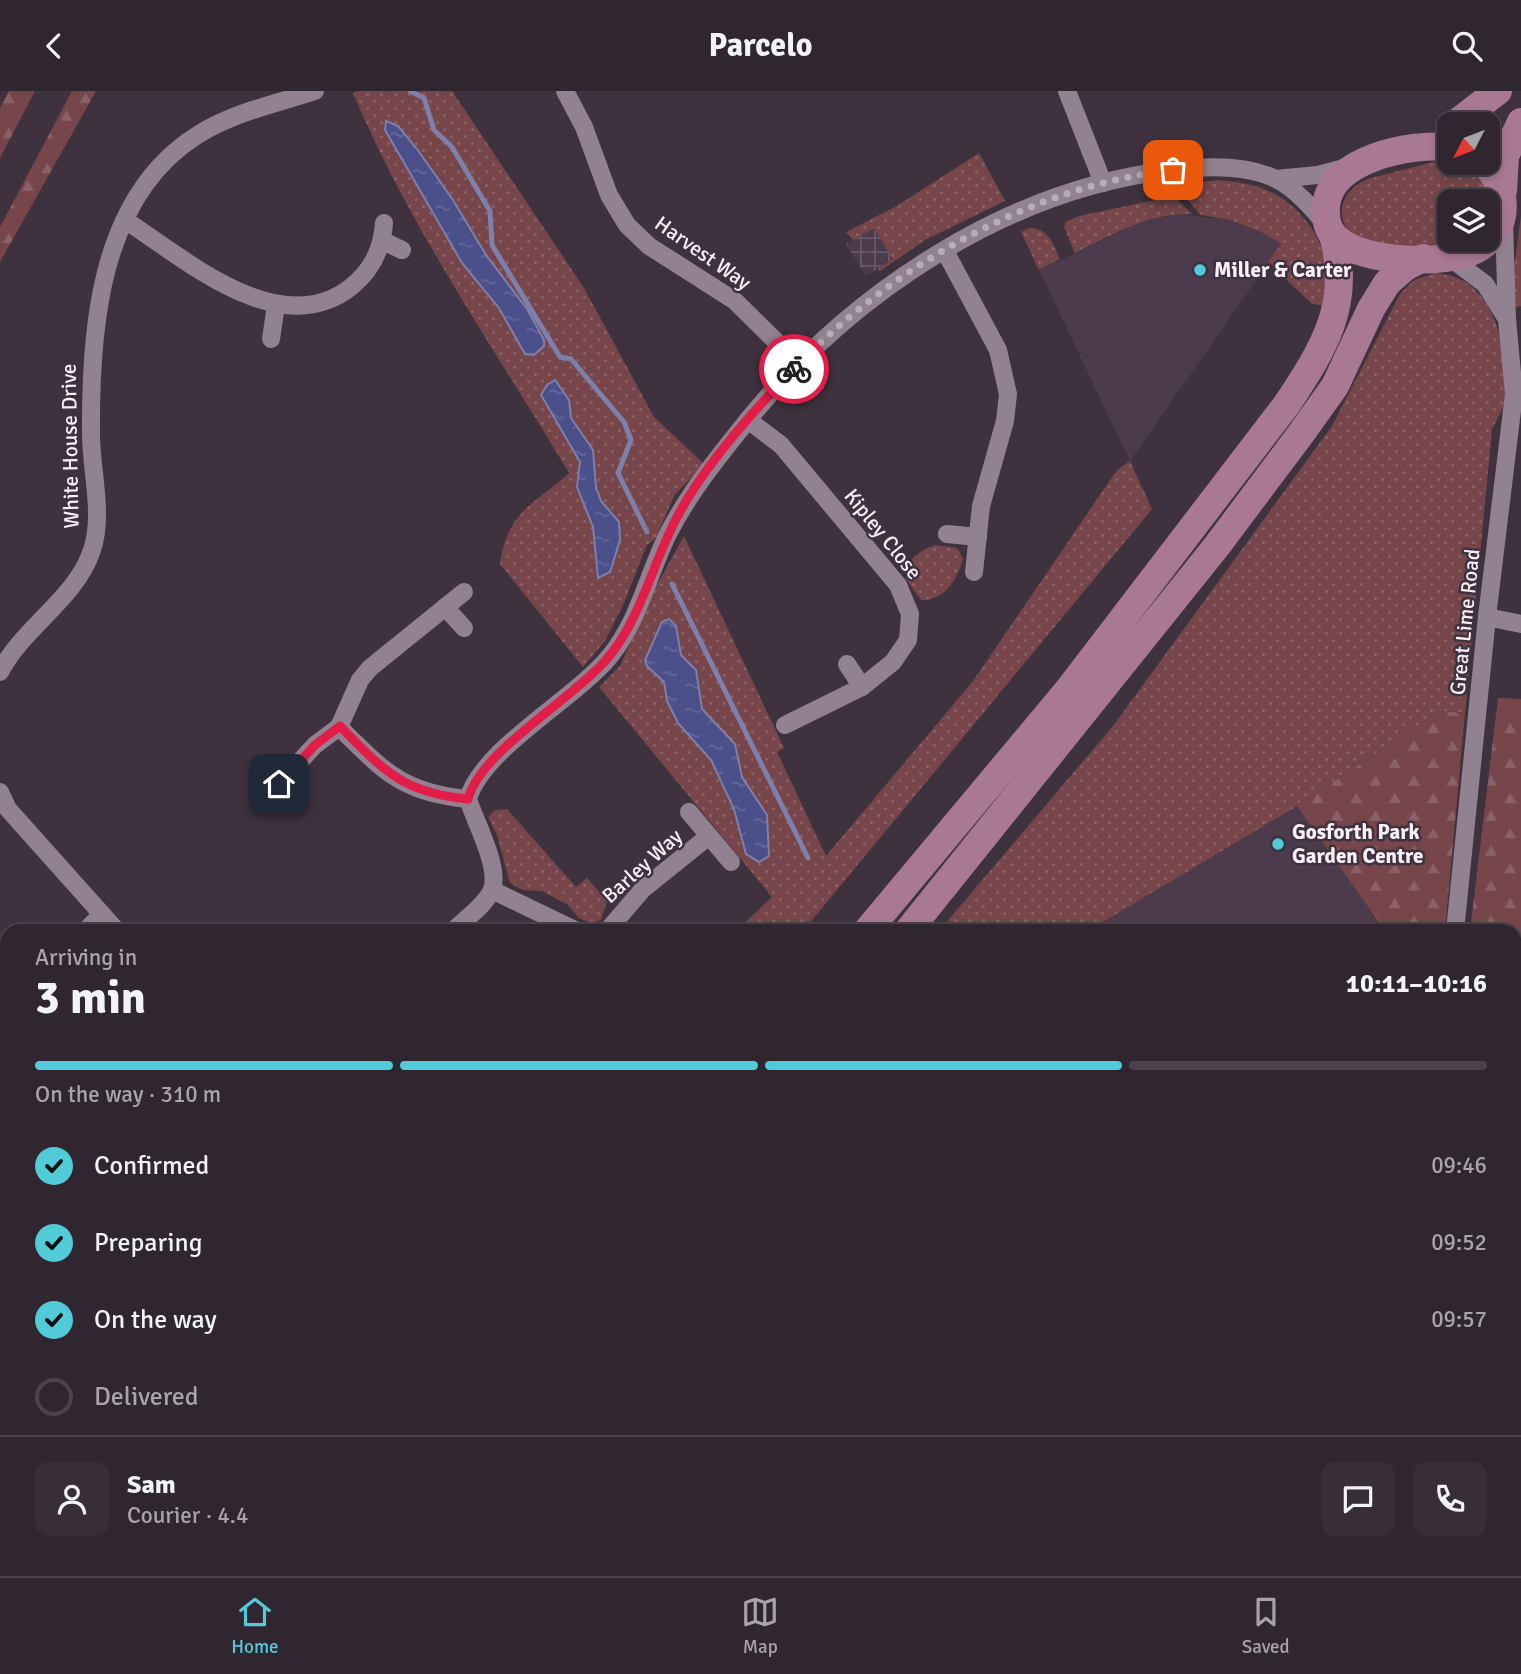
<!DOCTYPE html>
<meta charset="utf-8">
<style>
:root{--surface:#2f262f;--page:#372e37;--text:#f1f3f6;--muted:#a7a5aa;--line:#4a434b;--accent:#52cbd9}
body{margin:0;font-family:Signika,sans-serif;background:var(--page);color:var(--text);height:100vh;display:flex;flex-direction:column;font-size:26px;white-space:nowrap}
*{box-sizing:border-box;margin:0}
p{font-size:23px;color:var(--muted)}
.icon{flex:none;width:38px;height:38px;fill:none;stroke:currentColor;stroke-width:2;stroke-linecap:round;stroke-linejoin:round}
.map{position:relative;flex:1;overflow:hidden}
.details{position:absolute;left:0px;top:833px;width:1522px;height:653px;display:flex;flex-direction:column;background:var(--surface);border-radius:21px 21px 0 0;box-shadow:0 4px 10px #0003,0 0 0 2px var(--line)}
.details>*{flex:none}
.needle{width:46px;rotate:228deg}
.controls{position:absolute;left:1437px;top:21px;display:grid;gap:14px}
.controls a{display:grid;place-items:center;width:63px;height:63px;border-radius:14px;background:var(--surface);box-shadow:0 4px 10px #0003,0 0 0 2px var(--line);font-size:35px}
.pin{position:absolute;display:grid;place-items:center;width:60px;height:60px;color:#fff;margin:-30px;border-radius:14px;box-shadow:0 4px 10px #0006}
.courier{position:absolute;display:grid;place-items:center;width:70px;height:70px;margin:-35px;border:5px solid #e11d48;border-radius:50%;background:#fff;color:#222;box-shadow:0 2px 9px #0007}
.headline em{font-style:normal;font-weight:700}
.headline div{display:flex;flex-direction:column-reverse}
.headline{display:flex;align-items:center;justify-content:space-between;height:119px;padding:0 35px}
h1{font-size:46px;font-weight:700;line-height:52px}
.bar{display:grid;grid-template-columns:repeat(4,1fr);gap:10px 7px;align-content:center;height:84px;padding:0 35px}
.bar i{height:9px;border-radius:5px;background:var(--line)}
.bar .selected{background:var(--accent)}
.bar p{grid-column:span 4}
.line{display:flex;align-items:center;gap:18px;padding:0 35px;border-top:2px solid var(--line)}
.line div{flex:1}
.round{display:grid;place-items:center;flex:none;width:74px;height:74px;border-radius:14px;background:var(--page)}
ol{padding:0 35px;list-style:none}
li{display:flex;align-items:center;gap:21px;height:77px}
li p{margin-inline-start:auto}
li .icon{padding:7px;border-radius:50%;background:var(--accent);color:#111;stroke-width:4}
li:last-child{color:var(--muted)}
li i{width:38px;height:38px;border:4px solid var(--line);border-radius:50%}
header{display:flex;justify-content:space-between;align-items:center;height:91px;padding:0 35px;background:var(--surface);font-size:32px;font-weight:700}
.menu{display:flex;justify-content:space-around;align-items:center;height:98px;border-top:2px solid var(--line);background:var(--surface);font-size:19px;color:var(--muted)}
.menu a{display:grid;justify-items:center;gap:4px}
.menu .selected{color:var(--accent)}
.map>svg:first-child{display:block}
.built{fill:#4c3b4c}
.industrial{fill:url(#industrial-grid)}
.grass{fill:url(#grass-dots)}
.forest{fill:url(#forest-firs)}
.water{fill:url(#water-ripples);stroke:#7f7fab;stroke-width:2}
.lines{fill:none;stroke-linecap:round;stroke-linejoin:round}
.stream{stroke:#7f7fab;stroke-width:5}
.street{stroke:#928291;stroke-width:18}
.primary{stroke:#a97892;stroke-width:28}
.done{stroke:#b7adb7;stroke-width:7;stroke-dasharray:0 12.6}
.route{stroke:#e11d48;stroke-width:9}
.poi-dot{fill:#52cbd9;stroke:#3f323f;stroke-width:2.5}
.labels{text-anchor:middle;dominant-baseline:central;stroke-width:5;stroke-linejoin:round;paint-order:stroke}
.street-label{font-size:21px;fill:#f8eff7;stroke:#3f323f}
.poi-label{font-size:21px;font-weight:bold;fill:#f8eff7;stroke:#3f323f;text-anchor:start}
</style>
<header><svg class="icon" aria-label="back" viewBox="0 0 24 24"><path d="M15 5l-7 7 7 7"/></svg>Parcelo<svg class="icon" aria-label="search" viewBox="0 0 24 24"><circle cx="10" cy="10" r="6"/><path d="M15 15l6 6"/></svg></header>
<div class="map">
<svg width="1521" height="1485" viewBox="0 0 1521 1485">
<defs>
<pattern id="industrial-grid" width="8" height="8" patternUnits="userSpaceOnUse" patternTransform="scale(1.75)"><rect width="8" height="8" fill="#4c3b4c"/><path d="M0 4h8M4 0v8" fill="none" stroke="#675867"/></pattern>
<pattern id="grass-dots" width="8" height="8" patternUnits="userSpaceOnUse" patternTransform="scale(1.75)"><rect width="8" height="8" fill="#76464a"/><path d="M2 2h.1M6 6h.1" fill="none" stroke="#8a6165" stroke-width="1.8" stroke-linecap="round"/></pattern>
<pattern id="forest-firs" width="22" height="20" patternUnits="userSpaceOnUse" patternTransform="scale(1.75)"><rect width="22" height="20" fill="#76464a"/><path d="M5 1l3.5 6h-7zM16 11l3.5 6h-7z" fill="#8a6165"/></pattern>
<pattern id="water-ripples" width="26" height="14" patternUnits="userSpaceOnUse" patternTransform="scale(1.75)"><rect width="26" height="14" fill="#4b4f8a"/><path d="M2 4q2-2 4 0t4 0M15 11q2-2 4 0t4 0" fill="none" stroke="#66699b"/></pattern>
</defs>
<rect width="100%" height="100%" fill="#3f323f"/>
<g class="built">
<path d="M1178 123 1230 129 1261 141 1281 154 1130 370 1039 179 1141 131Z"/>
<path d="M1297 715 1385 840H1088Z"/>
</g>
<path class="industrial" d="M874 136 893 168 866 185 846 153Z"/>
<g class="grass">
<path d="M357 0H452L584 197 654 326 704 373 674 405 656 447 647 454 624 512 605 550 583 576 500 473C507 420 534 414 569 382 494 257 410 137 353 2Z"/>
<path d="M979 62 1005 110 925 149 880 180 878 178 893 168 874 137 853 149 846 141 895 116Z"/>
<path d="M1449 67V72H1473L1492 106 1488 128V110H1449V149H1467L1456 153 1382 157 1349 142C1334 119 1344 99 1367 88Z"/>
<path d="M1218 89C1237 91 1257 93 1275 103 1299 116 1325 148 1326 176 1327 189 1325 202 1324 214L1312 213 1268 171 1281 153 1261 141 1230 129 1201 124 1180 101 1201 97V91Z"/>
<path d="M1174 105 1192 123C1151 121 1111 144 1075 162L1064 136 1066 131 1079 125Z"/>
<path d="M1521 125V215L1516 216 1513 185Z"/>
<path d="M1030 137C1049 138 1053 153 1060 168L1039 179 1021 141Z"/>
<path d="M1435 182C1494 185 1508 255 1506 304 1506 315 1496 329 1492 339L1465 622 1440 620 1297 715 1088 840H939L1113 635 1332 335 1400 203 1414 189Z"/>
<path d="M1130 370 1152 418 803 840H736L772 806 599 596 620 575 654 499 684 445 784 657 777 661 826 765 973 590 1117 379Z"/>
<path d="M935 454 957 457 963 467C958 487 945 510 921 509L906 488C906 469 918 460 935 454Z"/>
<path d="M507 718 576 796 587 787 607 810 601 829 592 833 579 827 568 814 542 800 523 799 510 792 497 744 488 726 495 719Z"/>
<path d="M0 1047 7 1062V1119L0 1104Z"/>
<path d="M92 1479H199L187 1485H79Z"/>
<path d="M356 1479H564L557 1485H350Z"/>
</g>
<g class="forest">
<path d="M9 0H35L0 67V17Z"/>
<path d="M72 0H96L0 171V136Z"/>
<path d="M1498 607 1521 608V1485H684L694 1479H1516V840H1470Z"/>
<path d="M1440 620 1465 622 1445 840H1385L1297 715Z"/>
</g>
<g class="water">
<path d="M386 30 398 35 417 58 453 109 486 164 527 218 544 249V255L534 264 525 263 499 217 462 172 385 39Z"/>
<path d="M555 289 569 309 571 327 593 359 596 397 601 410 619 431 620 449 610 481 598 487 593 436 577 396 580 371 541 304 547 294Z"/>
<path d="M669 528 676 535 681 564 696 579 702 618 735 653 742 686 767 724 769 765 759 771 746 763 734 718 711 669 678 632 667 610 664 591 647 575 645 569 662 531Z"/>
</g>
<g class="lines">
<g class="stream">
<path d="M410 0 424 7 434 39 452 56 490 120 492 154 560 266 571 268 624 331 631 349 618 382 647 441"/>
<path d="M672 493 808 767"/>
</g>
<g class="street">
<path d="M565 0 584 36 609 104 627 134 649 155 735 210 799 273"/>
<path d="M1067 0 1103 92"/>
<path d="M1276 88 1318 84 1348 76"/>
<path d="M125 129C185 168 280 252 351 196 372 179 382 159 384 132"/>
<path d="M383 150 402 159"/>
<path d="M945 160 998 259 1008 303 1005 330 981 415 974 481"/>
<path d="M1449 166 1485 193 1505 225"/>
<path d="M271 248 276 214"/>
<path d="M748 329 781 354 898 494 910 523 908 549 893 571 862 596 785 634"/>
<path d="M947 443 978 446"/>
<path d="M445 516 464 537"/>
<path d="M1487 526 1521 533"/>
<path d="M847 573 862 596"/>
<path d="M0 581C23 536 76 508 92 459 104 423 91 380 91 343 90 239 99 107 196 45 231 22 275 13 315 0"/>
<path d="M339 636 360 589 370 577 464 501"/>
<path d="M279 693 315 654 339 636C384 680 402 702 468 708"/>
<path d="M0 701 8 718 117 840"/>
<path d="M689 721 731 771"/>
<path d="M492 799 577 840"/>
<path d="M85 840 102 823"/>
<path d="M453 840C465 828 483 816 491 801 502 779 475 731 468 708 482 658 575 608 610 565 638 531 648 484 667 445 688 403 718 366 747 330 850 203 1007 97 1173 79 1205 75 1245 73 1276 88 1296 98 1313 118 1327 135"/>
<path d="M607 840 643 798 709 745"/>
<path d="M1455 840 1487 526 1514 303 1507 228 1504 130"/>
<path d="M0 926 7 919"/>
<path d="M0 1299 7 1304"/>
</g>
<g class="primary">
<path d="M1455 33 1498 0"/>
<path d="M1449 56C1410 52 1330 68 1326 115 1325 128 1328 141 1338 149 1365 172 1446 175 1477 158 1512 138 1508 98 1485 72"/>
<path d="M1503 100 1505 65 1521 31"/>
<path d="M867 840 1069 598 1287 313C1324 257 1352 213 1333 144"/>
<path d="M908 840 1216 456 1300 344 1335 295 1371 218 1387 192 1405 176 1423 167"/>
<path d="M245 1485 251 1479"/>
<path d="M288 1485 295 1479"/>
</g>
</g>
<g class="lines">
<path class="done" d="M794 278C891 176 1031 95 1173 79"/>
<path class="route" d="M279 693 315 654 340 635C384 680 403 702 468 708 481 660 570 610 605 570 640 531 652 474 676 428 702 378 754 319 794 278"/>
</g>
<g class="poi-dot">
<circle cx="1200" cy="179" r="7"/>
<circle cx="1278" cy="753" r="7"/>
</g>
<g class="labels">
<g class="street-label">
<text transform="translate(703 162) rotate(35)">Harvest Way</text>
<text transform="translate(70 355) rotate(-91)">White House Drive</text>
<text transform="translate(883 443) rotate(51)">Kipley Close</text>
<text transform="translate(1465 531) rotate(-84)">Great Lime Road</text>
<text transform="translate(642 775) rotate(-42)">Barley Way</text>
</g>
<g class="poi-label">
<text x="1214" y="179">Miller &amp; Carter</text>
<text x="1292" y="741">Gosforth Park<tspan x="1292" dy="24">Garden Centre</tspan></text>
</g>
</g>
</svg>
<div class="controls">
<a><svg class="needle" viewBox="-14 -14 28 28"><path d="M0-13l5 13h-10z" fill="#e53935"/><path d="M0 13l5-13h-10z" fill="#a7a5aa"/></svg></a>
<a><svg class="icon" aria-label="layers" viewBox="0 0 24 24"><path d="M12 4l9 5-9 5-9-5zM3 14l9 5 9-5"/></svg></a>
</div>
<div class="pin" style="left:1173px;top:79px;background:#ea580c"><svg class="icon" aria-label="bag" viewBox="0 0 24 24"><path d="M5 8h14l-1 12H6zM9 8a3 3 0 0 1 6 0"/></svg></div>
<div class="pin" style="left:279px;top:693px;background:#1f2937"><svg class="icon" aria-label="home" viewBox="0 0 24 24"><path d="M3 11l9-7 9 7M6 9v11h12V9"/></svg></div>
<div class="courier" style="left:794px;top:278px"><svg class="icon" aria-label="bike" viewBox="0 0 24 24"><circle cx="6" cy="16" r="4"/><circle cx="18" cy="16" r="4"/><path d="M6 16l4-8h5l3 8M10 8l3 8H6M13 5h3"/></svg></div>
<section class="details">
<div class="headline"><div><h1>3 min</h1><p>Arriving in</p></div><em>10:11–10:16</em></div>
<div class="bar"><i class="selected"></i><i class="selected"></i><i class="selected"></i><i></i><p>On the way · 310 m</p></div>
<ol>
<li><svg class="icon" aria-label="check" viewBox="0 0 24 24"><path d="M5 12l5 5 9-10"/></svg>Confirmed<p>09:46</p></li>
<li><svg class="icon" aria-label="check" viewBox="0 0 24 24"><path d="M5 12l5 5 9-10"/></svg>Preparing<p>09:52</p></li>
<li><svg class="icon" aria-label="check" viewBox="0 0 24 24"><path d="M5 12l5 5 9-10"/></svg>On the way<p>09:57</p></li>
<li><i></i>Delivered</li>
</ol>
<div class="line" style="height:126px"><a class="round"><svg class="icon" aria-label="person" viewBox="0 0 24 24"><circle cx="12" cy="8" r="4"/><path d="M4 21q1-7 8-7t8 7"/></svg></a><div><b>Sam</b><p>Courier · 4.4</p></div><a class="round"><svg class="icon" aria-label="chat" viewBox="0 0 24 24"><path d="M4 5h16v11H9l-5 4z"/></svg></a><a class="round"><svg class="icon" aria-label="phone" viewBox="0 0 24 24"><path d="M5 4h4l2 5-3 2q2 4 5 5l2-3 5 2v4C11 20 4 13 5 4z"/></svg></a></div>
</section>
</div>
<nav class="menu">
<a class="selected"><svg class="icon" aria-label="home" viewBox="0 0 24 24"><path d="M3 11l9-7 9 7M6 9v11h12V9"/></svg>Home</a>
<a><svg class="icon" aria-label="map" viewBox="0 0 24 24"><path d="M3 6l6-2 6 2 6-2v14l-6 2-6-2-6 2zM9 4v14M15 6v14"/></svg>Map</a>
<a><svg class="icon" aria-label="saved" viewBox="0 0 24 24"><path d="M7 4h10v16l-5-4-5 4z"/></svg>Saved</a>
</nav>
